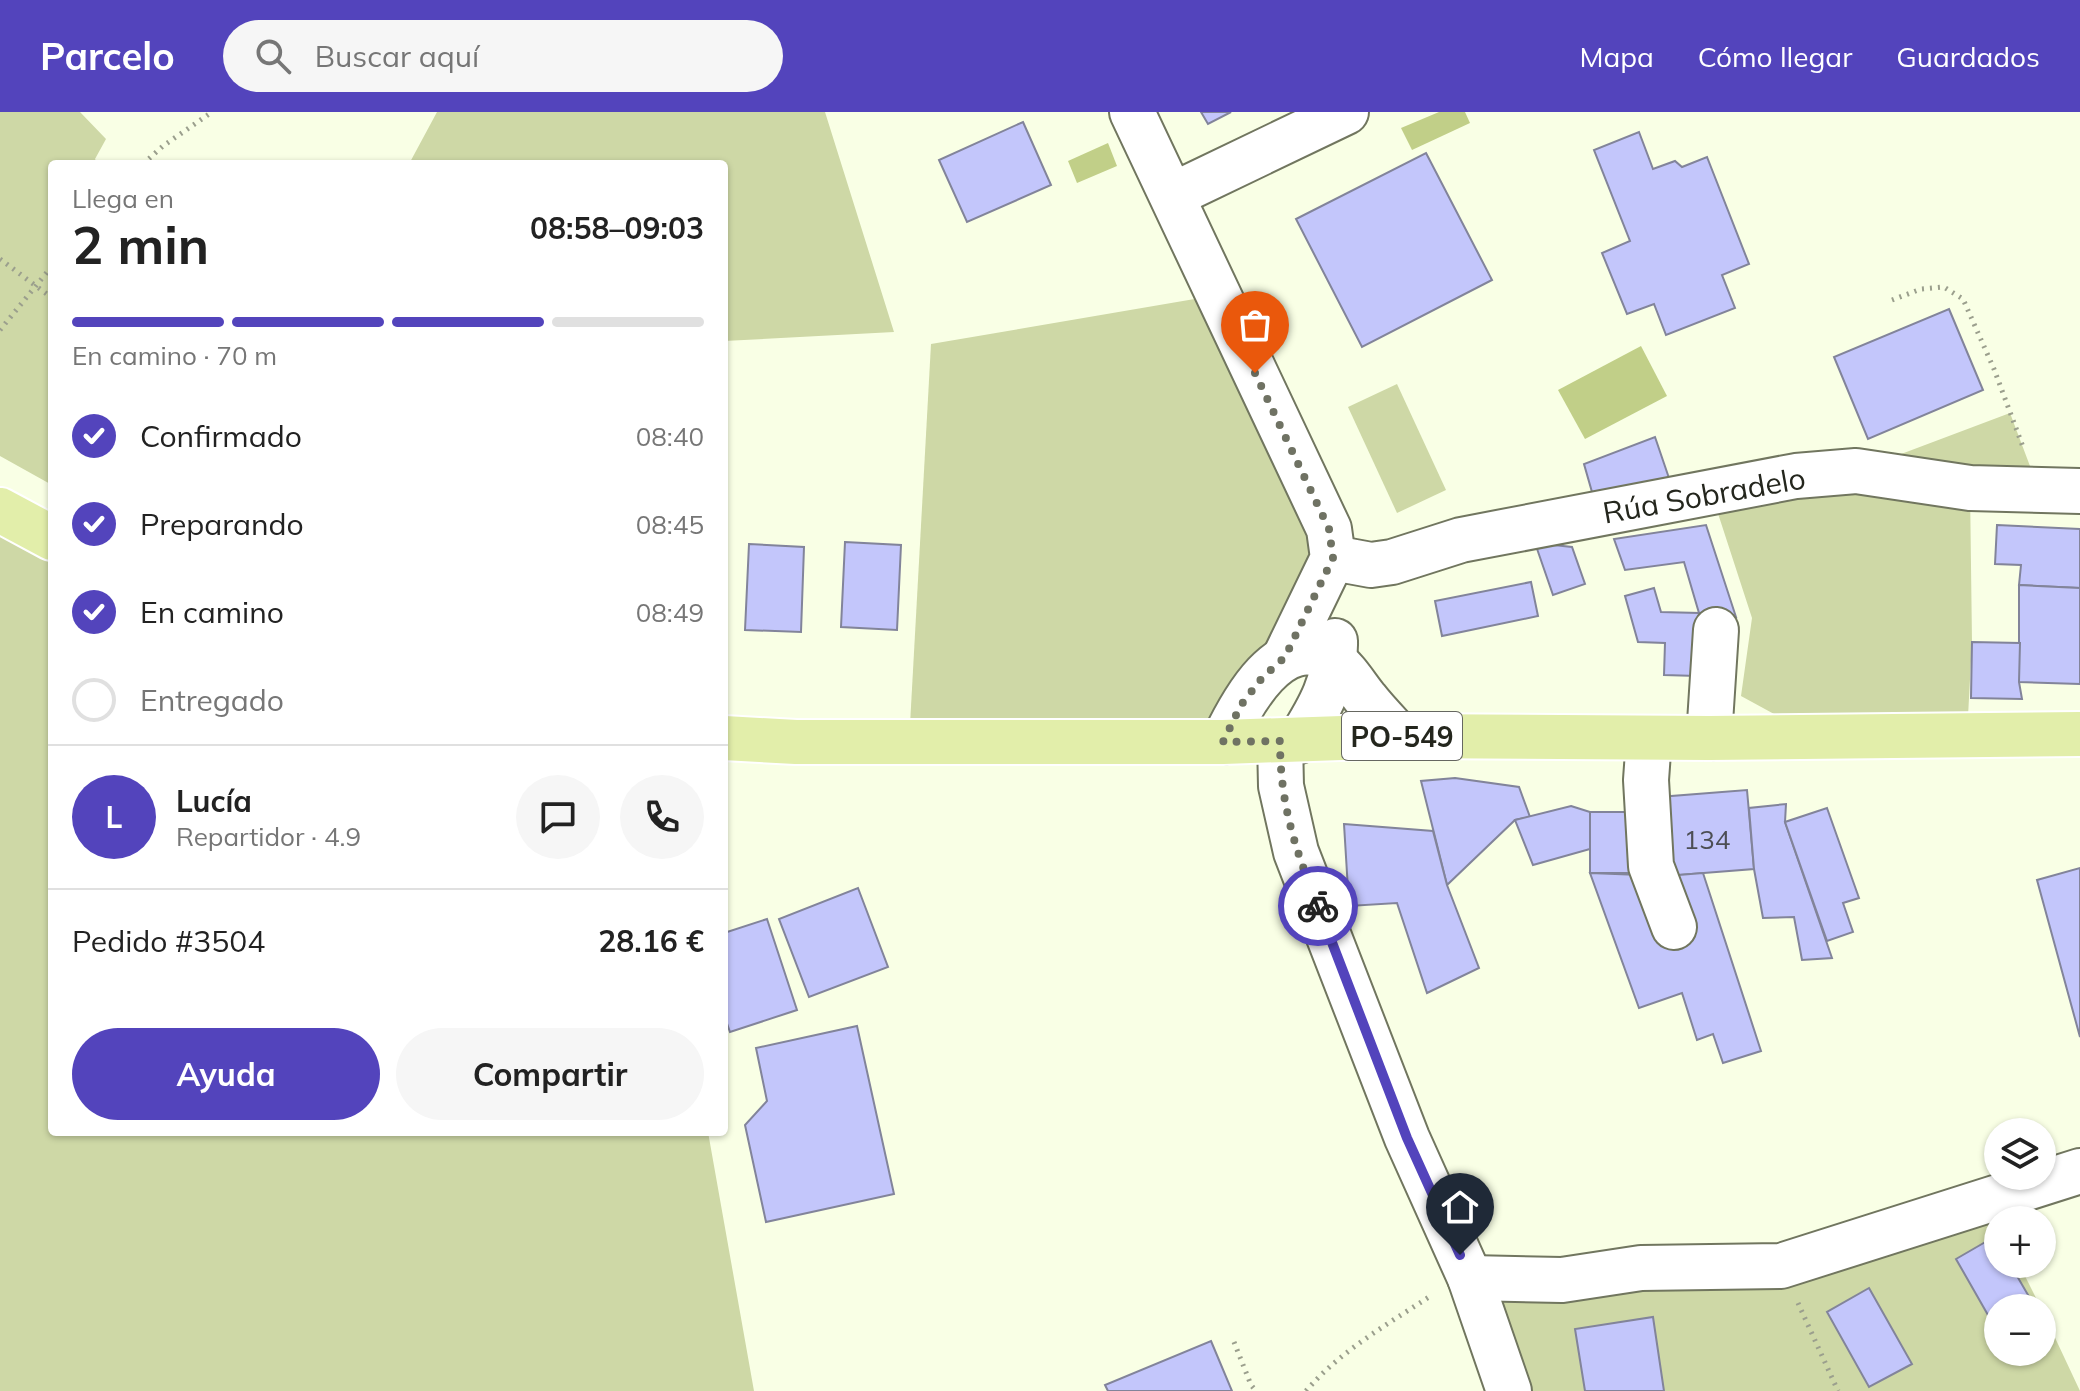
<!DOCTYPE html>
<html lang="es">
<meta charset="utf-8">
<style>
:root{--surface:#fff;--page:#f6f6f6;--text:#222;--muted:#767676;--line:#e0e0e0;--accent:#5344bc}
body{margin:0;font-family:Mulish,sans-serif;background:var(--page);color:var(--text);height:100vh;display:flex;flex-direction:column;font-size:30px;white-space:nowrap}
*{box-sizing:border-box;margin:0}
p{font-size:26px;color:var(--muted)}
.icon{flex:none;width:44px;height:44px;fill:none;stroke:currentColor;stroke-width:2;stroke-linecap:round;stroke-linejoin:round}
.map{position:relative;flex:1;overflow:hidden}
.details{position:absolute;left:48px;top:48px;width:680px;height:976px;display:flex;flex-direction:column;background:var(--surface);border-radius:8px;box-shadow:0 2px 6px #0004}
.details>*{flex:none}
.buttons{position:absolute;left:1984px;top:1006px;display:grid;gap:16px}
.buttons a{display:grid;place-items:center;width:72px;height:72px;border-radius:50%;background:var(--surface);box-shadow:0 2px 6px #0004;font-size:40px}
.pin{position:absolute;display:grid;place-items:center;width:68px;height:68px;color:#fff;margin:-82px -34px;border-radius:50% 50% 50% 0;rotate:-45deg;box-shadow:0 0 8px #0007}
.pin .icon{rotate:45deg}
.courier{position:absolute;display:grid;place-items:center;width:80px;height:80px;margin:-40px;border:6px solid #5344bc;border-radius:50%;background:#fff;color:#222;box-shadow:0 2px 10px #0007}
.headline em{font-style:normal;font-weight:700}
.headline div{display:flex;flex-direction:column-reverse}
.headline{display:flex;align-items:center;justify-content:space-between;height:136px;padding:0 24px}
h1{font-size:52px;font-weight:700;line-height:60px}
.bar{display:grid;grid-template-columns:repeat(4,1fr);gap:12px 8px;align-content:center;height:96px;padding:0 24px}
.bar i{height:10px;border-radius:6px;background:var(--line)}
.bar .on{background:var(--accent)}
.bar p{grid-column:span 4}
.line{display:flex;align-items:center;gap:20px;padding:0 24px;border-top:2px solid var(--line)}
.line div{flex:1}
.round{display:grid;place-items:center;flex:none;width:84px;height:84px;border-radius:42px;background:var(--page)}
ol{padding:0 24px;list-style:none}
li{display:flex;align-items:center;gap:24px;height:88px}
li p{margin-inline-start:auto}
li .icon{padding:8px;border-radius:50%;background:var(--accent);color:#fff;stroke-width:4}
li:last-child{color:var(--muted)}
li i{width:44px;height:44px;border:4px solid var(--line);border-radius:50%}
.action{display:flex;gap:16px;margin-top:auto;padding:16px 24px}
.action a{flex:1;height:92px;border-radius:48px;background:var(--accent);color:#fff;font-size:32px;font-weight:700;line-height:92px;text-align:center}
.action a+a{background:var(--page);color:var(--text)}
header{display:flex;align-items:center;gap:48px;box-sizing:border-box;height:112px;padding:0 40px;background:var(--accent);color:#fff}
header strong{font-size:38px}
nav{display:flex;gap:44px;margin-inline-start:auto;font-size:28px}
.search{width:560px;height:72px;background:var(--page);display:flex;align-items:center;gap:20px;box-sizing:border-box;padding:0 28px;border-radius:44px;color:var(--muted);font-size:30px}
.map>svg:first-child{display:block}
.green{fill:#ced8a6}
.water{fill:#c1cf88}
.building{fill:#c3c6fb;stroke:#82849a;stroke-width:2}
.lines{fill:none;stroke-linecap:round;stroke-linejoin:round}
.minor-casing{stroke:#71765f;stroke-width:48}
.major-casing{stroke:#fff;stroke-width:48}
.path{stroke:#9b9f8d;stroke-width:5;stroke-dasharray:2 6;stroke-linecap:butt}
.minor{stroke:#fff;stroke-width:44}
.major{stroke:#e2eeaa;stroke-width:44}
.done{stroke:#6f7263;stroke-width:8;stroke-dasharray:0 14.4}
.route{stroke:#5344bc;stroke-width:10}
.labels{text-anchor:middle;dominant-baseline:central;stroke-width:6;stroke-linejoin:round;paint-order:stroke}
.number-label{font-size:26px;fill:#4c4e54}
.shield{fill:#fff;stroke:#666761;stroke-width:2}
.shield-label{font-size:28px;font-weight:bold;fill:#24261d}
.street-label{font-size:30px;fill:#24261d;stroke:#fff}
</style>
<header>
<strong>Parcelo</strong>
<div class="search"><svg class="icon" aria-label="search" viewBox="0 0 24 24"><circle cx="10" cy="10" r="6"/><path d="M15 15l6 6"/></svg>Buscar aquí</div>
<nav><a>Mapa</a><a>Cómo llegar</a><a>Guardados</a></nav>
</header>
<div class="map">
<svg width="2080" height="1279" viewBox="0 0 2080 1279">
<rect width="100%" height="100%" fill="#f9ffe5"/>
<g class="green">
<path d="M0 0H80L106 27 95 47 98 52H52V373L0 344Z"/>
<path d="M437 0H825L894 220 724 229V52H409Z"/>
<path d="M1218 183 1329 417 1223 630 909 631 931 232Z"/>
<path d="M1397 272 1446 378 1397 401 1348 295Z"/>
<path d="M2010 301 2039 378 1970 376 1972 530 1967 623 1816 625 1741 584 1752 506 1711 380 1856 359Z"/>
<path d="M0 395 52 425V1020H708L754 1279H0Z"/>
<path d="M1987 1088 1998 1109V1152H2019L2041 1196H1998V1240H2042V1198L2080 1279H1524L1470 1166 1683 1156Z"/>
</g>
<g class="water">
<path d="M1439 0H1465L1470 11 1412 38 1401 16Z"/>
<path d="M1108 31 1117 54 1077 71 1068 49Z"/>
<path d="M1641 234 1667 284 1585 327 1558 278Z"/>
</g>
<g class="building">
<path d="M1201 0H1231L1208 12Z"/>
<path d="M1023 10 1051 73 967 110 939 48Z"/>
<path d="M1639 20 1653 57 1675 49 1682 55 1707 45 1749 152 1722 163 1735 196 1666 223 1654 192 1627 202 1602 141 1630 129 1594 38Z"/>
<path d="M1426 41 1492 168 1362 235 1296 107Z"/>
<path d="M1949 197 1983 278 1868 327 1834 245Z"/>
<path d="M1655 325 1671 372 1594 387 1584 352Z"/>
<path d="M1706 413 1736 505 1699 501 1684 450 1625 458 1614 427Z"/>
<path d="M1997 413 2080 417V476L2019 473 2021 453 1995 452Z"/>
<path d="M845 430 901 433 897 518 841 515Z"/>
<path d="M1535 431 1572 435 1585 472 1553 483Z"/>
<path d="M749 432 804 435 801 520 745 518Z"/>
<path d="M1531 470 1538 504 1442 524 1435 489Z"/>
<path d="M2019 473 2080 476V572L2019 570Z"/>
<path d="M1654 476 1661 500 1699 501 1697 564 1664 563 1665 531 1638 530 1625 484Z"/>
<path d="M1972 530 2020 531 2019 570 2022 587 1971 586Z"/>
<path d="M1455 666 1519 675 1530 705 1515 708 1447 773 1421 669Z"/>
<path d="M1747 678 1754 757 1666 764 1659 685Z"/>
<path d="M1786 692 1785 710 1832 846 1802 848 1794 805 1763 806 1754 757 1749 696Z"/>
<path d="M1571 694 1590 700V737L1533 753 1515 708Z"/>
<path d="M1827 696 1859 786 1843 791 1853 820 1827 829 1785 710Z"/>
<path d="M1590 700H1631L1632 761H1590Z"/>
<path d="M1344 712 1433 719 1447 773 1479 856 1427 881 1397 791 1349 794Z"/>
<path d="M2080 756V925L2037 768Z"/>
<path d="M1590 761 1666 764 1703 761 1761 939 1723 951 1713 922 1697 928 1682 881 1639 896Z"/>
<path d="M858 776 888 855 809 885 779 807Z"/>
<path d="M767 807 797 898 730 920 724 903V821Z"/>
<path d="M857 914 894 1082 766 1110 745 1013 767 989 756 936Z"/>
<path d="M1994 1125 1998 1131V1152H2010L2031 1188 2016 1196H1998V1206L1992 1210 1956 1147Z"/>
<path d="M1869 1176 1912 1252 1869 1275 1827 1200Z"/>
<path d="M1653 1205 1664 1279H1585L1575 1217Z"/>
<path d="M1211 1229 1232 1279H1108L1105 1273Z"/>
</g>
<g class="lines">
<defs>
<g id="minor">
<path d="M1132 0 1329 417 1333 446 1285 545"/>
<path d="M1173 83 1346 0"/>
<path d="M1333 446 1371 453 1392 450 1461 428 1796 364 1856 359 1970 376 2080 379"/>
<path d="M1649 626 1646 668 1651 754 1674 815"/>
<path d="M1709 626 1716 518"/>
<path d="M1280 629 1281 674 1296 740 1407 1026 1470 1166 1509 1279"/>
<path d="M1299 629C1320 596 1336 568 1335 529"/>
<path d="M1223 630C1241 592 1281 515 1333 549 1346 557 1356 575 1366 587 1376 600 1388 612 1399 624"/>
<path d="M1470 1166 1562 1168 1641 1156 1781 1154 2080 1059"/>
</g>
<g id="major">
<path d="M0 398 52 426"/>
<path d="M724 626 796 630H1223L1399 624 1709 626 2080 622"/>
</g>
</defs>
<use href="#minor" class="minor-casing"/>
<use href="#major" class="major-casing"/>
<g class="path">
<path d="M143 52 163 34 212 0"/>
<path d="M0 147 52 186"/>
<path d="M1892 188 1921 177 1944 175 1963 187 1994 257 2023 335"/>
<path d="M0 218 52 154"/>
<path d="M1798 1191 1838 1279"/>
<path d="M1234 1230 1251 1273 1256 1279"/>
<path d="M1306 1279C1340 1239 1388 1212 1432 1183"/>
</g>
<use href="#minor" class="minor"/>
<use href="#major" class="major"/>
</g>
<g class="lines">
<path class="done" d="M1255 261 1329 417 1333 446 1285 545 1262 566 1241 593 1223 630 1280 629C1280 692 1295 737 1318 794"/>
<path class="route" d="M1318 794 1407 1026 1460 1143"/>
</g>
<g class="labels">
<g class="number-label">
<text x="1707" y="727">134</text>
</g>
<rect class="shield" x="1342" y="600" width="120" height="48" rx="6"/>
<g class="shield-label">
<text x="1402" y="624">PO-549</text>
</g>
<g class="street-label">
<text transform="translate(1704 383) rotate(-10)">Rúa Sobradelo</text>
</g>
</g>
</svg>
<div class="buttons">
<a><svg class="icon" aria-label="layers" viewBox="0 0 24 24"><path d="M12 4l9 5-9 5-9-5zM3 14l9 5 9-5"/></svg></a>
<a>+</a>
<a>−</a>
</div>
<div class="pin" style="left:1255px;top:261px;background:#ea580c"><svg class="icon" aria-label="bag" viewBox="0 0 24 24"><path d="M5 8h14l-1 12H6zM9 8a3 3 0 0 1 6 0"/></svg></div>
<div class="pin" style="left:1460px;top:1143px;background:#1f2937"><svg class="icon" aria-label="home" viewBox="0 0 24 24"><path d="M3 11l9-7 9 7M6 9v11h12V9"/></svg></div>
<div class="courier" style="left:1318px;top:794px"><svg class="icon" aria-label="bike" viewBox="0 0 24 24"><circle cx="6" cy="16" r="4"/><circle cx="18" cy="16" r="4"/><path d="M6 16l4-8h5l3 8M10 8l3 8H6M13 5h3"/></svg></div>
<section class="details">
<div class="headline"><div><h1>2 min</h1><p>Llega en</p></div><em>08:58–09:03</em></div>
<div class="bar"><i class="on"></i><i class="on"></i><i class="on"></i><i></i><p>En camino · 70 m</p></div>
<ol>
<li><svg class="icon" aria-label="check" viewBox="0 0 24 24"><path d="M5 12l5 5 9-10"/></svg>Confirmado<p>08:40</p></li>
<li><svg class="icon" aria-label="check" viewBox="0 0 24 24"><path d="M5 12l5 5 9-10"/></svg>Preparando<p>08:45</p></li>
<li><svg class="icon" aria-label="check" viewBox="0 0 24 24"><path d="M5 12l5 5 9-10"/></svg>En camino<p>08:49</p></li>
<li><i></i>Entregado</li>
</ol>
<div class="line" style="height:144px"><b class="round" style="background:var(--accent);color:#fff">L</b><div><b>Lucía</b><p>Repartidor · 4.9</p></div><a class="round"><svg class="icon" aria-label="chat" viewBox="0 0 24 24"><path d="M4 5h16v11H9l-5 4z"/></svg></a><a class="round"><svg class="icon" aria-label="phone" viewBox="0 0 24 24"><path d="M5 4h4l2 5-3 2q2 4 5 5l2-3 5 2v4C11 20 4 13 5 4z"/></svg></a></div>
<div class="line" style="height:104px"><div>Pedido #3504</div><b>28.16 €</b></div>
<div class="action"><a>Ayuda</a><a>Compartir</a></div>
</section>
</div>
